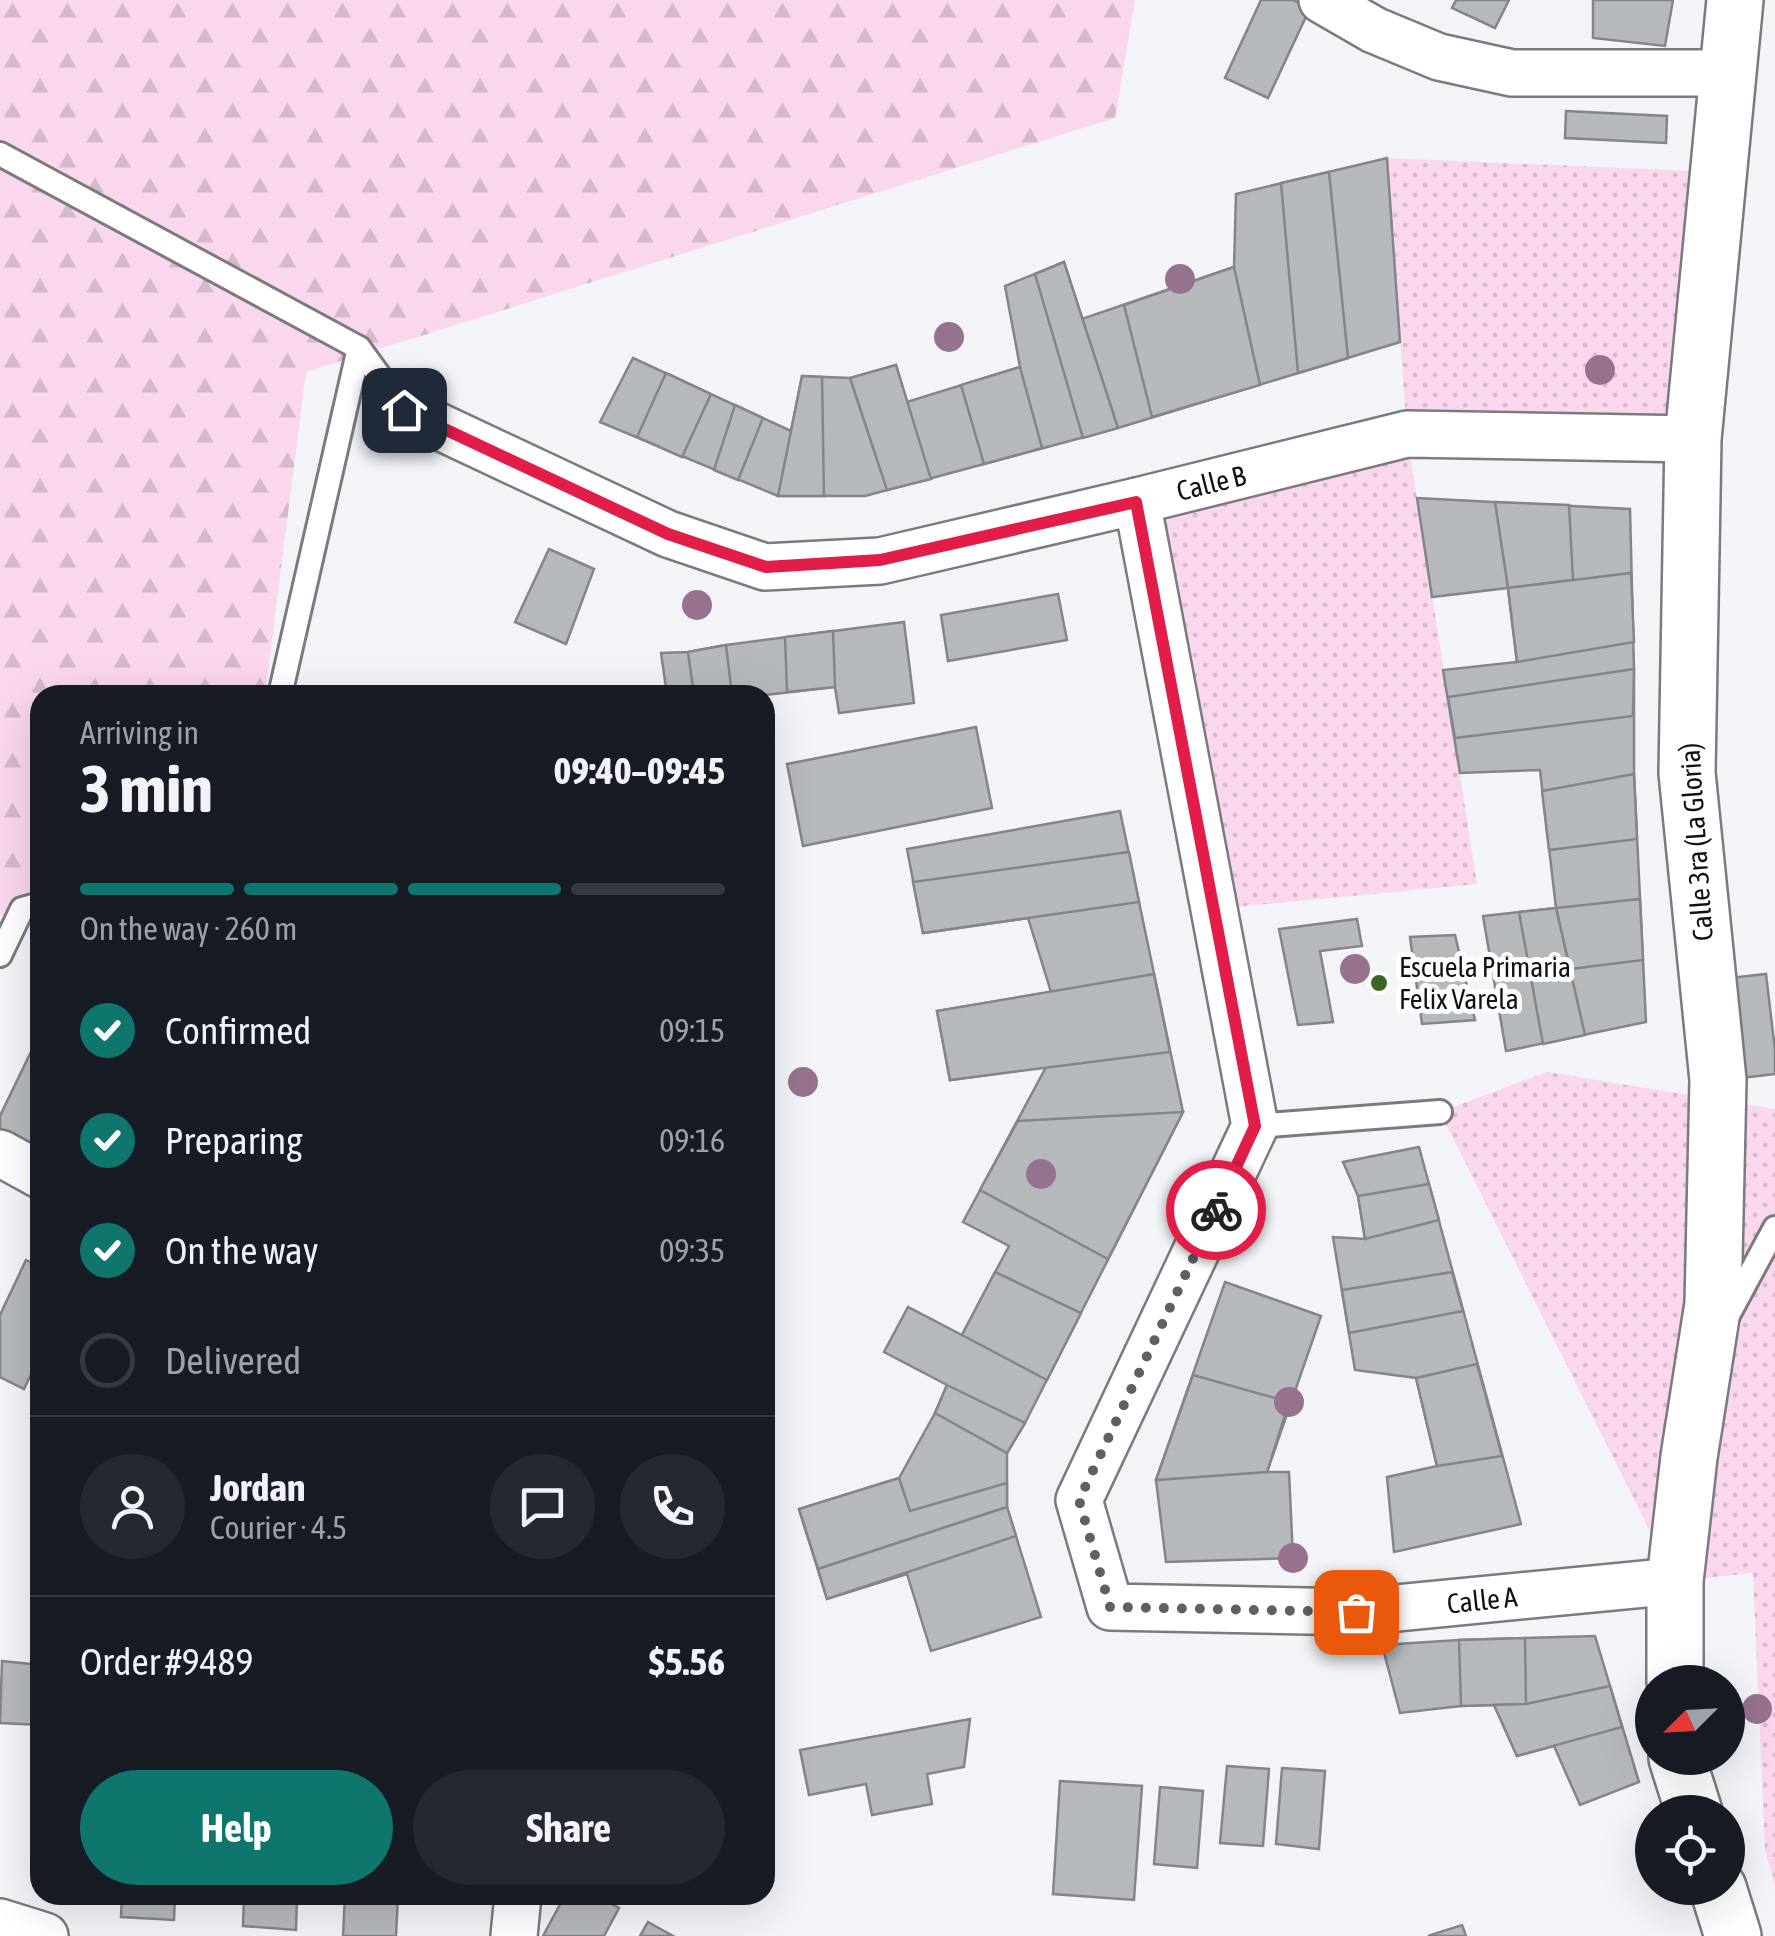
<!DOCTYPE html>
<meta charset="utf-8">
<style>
:root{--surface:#171b24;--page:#242831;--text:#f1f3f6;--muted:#9ea1a6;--line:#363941;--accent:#0f766e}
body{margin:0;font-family:"Asap Condensed",sans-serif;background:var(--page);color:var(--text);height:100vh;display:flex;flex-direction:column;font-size:38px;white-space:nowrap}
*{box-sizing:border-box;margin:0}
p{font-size:32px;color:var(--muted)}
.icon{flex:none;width:55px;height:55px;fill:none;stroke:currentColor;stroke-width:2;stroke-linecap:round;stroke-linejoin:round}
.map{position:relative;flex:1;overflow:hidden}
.sheet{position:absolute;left:30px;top:685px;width:745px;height:1220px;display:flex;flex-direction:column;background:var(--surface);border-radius:30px;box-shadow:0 10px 40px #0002}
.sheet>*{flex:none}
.needle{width:65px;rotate:246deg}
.tools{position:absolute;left:1635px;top:1665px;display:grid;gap:20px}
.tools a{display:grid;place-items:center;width:110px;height:110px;border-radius:50%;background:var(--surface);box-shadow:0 10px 40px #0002;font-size:50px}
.pin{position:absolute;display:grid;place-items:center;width:85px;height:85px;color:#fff;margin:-42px;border-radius:20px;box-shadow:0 5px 15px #0006}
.courier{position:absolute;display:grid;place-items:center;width:100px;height:100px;margin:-50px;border:8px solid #e11d48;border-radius:50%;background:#fff;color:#222;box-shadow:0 2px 12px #0007}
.head em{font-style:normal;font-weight:700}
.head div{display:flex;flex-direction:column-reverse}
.head{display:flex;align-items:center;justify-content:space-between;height:170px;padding:0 50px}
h1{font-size:65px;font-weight:700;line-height:75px}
.bar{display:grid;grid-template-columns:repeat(4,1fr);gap:15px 10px;align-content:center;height:120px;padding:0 50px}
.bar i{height:12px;border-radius:8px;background:var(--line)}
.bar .active{background:var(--accent)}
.bar p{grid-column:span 4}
.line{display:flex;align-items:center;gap:25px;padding:0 50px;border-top:2px solid var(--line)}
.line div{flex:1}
.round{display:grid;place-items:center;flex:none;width:105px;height:105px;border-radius:52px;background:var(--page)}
ol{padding:0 50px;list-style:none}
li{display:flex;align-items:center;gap:30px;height:110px}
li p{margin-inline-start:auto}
li .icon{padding:10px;border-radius:50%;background:var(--accent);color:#fff;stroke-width:4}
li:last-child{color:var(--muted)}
li i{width:55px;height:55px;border:5px solid var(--line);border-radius:50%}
.primary-button{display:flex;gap:20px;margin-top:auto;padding:20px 50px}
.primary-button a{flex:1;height:115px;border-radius:60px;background:var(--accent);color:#fff;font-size:40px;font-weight:700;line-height:115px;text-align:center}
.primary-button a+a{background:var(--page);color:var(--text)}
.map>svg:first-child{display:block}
.grass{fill:url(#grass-dots)}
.forest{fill:url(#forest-firs)}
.building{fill:#b6b9bc;stroke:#838689;stroke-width:2.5}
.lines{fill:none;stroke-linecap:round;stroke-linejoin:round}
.service-casing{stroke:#7a7b7e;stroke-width:28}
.minor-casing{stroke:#7a7b7e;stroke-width:50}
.tertiary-casing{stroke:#7a7b7e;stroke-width:60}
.service{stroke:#fff;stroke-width:22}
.minor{stroke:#fff;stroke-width:45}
.tertiary{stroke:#fff;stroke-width:55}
.tree{fill:#97728e}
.done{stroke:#606063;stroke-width:10;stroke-dasharray:0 18}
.route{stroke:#e11d48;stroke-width:12}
.poi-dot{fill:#3b6523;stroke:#fff;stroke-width:4}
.labels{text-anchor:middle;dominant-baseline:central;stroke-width:10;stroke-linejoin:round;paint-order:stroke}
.street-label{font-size:28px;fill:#111113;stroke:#fff}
.poi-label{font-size:28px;fill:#111113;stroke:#fff;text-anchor:start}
</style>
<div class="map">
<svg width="1775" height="1936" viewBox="0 0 1775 1936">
<defs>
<pattern id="grass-dots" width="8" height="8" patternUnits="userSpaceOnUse" patternTransform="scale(2.5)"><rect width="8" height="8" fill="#fad7ec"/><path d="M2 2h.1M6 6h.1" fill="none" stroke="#d5b8ca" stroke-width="1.8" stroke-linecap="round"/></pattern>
<pattern id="forest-firs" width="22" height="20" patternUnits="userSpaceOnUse" patternTransform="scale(2.5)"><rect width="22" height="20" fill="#fad7ec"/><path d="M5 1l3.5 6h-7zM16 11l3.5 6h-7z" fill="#d5b8ca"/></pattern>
</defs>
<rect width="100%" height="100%" fill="#f3f4f8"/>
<g class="grass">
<path d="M1387 158 1717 172 1693 439 1407 435 1477 884 1214 909 1137 501 1407 434Z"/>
<path d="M1547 1072 1775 1109V1886L1765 1849 1753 1573 1675 1581 1440 1112Z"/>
</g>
<path class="forest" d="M0 0H1135L1115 118 306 372 265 695H40V904L0 916Z"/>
<g class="building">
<path d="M1261 0H1293L1310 8 1268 98 1225 78Z"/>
<path d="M1456 0H1509L1495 28 1452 8Z"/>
<path d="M1593 0H1673L1665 46 1593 38Z"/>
<path d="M1566 111 1667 116 1666 143 1565 138Z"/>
<path d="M1387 158 1400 342 1118 428 865 496H778L600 422 633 358 791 431 802 376 850 378 896 365 907 402 1020 367 1005 286 1064 262 1082 319 1234 267 1236 194Z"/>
<path d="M1329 172 1348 358 1298 373 1281 183Z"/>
<path d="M1064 262 1118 428 1083 438 1035 274Z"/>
<path d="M1234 267 1260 385 1152 417 1124 305Z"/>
<path d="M896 365 931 479 887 490 850 378Z"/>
<path d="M1020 367 1042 448 984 464 961 385Z"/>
<path d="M666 373 711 394 682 457 637 437Z"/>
<path d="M802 376 822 377 824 496H778Z"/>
<path d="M735 405 763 418 738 480 714 470Z"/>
<path d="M1417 498 1630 509 1634 669V774L1646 1022 1506 1051 1483 916 1556 908 1540 770 1460 773 1443 670 1517 662 1508 588 1432 597Z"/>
<path d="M1495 502 1569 505 1573 580 1508 588Z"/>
<path d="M549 549 594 569 566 644 515 622Z"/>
<path d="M1631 573 1634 642 1517 662 1508 588Z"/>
<path d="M1058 594 1067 640 948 661 941 615Z"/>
<path d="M904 622 914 703 839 713 835 687 765 695H667L661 653 688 652 726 645Z"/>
<path d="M833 631 835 687 787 692 785 637Z"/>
<path d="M726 645 732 695H694L688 652Z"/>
<path d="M1634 669 1633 716 1455 738 1448 697Z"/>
<path d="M976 727 992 808 803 846 787 764Z"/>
<path d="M1634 774 1637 839 1549 850 1542 791Z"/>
<path d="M1120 811 1183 1112 1025 1423 1007 1453V1507L1041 1617 931 1651 907 1574 827 1599 799 1509 899 1478 935 1413 947 1385 884 1352 908 1307 962 1335 1009 1246 963 1222 1046 1067 950 1080 937 1011 1051 992 1028 918 923 933 907 849Z"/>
<path d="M1129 852 1139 902 923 933 913 882Z"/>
<path d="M1640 899 1643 960 1570 969 1556 908Z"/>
<path d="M1556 908 1585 1035 1543 1044 1519 912Z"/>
<path d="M1357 919 1362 946 1320 951 1333 1022 1298 1025 1279 929Z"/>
<path d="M1455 935 1475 1020 1422 1024 1410 937Z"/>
<path d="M1154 974 1170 1052 950 1080 937 1011Z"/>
<path d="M1766 974 1775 1050V1074L1740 1078 1729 978Z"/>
<path d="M40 1033V1156L0 1142V1116Z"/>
<path d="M1183 1112 1108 1259 980 1190 1018 1121Z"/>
<path d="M1419 1147 1521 1524 1394 1552 1387 1477 1437 1466 1416 1378 1355 1370 1333 1237 1365 1239 1358 1196 1343 1162Z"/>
<path d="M1429 1184 1439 1220 1365 1239 1358 1196Z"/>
<path d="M26 1260 40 1267V1355L24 1389 0 1377V1315Z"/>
<path d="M995 1272 1081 1313 1047 1380 962 1335Z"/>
<path d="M1452 1272 1463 1311 1349 1333 1342 1290Z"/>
<path d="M1225 1282 1321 1316 1267 1472H1289L1293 1558 1166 1562 1156 1480Z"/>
<path d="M1477 1364 1502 1456 1437 1466 1416 1378Z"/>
<path d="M1193 1375 1289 1402 1267 1472 1156 1480Z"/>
<path d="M947 1385 1025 1423 1007 1453 935 1413Z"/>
<path d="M899 1478 910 1511 1007 1483V1507L818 1569 799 1509Z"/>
<path d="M1007 1507 1016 1536 827 1599 818 1569Z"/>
<path d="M1595 1636 1639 1782 1580 1805 1554 1746 1517 1756 1494 1705 1461 1706 1400 1713 1382 1645 1459 1640Z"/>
<path d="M1525 1638 1526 1704 1461 1706 1459 1640Z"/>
<path d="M2 1661 40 1665V1725L0 1723Z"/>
<path d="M1610 1686 1622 1727 1517 1756 1494 1705 1526 1704Z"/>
<path d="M970 1719 964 1767 927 1774 932 1804 872 1815 866 1784 809 1795 800 1750Z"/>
<path d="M1227 1766 1269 1769 1263 1846 1220 1843Z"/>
<path d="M1282 1768 1325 1771 1319 1849 1276 1844Z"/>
<path d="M1060 1781 1142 1786 1134 1900 1053 1894Z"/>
<path d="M1160 1787 1203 1791 1197 1868 1154 1864Z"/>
<path d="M122 1895H175L174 1920 121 1917Z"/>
<path d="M244 1895H297L296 1930 243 1926Z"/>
<path d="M345 1895H398L396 1936H343Z"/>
<path d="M565 1895H595L619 1908 604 1936H543Z"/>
<path d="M648 1922 673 1936H640Z"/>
<path d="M1462 1925 1466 1936H1428Z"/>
</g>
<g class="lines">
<defs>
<g id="service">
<path d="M0 154 359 348 404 410"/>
<path d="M280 695 359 348"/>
<path d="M0 955 22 909 40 904"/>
<path d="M1255 1126 1440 1112"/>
<path d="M1727 1317 1775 1228"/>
</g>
<g id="minor">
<path d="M1322 0 1374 30 1439 57 1512 73H1727"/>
<path d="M404 410 668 534 765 567 880 561 1137 501 1407 434 1693 439"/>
<path d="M1137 501 1255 1126 1079 1500 1110 1607 1356 1612 1675 1581"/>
<path d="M0 1153 40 1175"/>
<path d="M0 1922 45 1936"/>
<path d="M514 1936 518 1895"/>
</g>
<g id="tertiary">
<path d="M1675 1682V1581L1689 1457 1713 1304 1718 1080 1687 773 1693 439 1735 0"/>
<path d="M1677 1758 1694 1812"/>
<path d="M1718 1888 1733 1936"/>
</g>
</defs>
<use href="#service" class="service-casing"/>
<use href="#minor" class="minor-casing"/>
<use href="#tertiary" class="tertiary-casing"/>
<use href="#service" class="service"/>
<use href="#minor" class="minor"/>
<use href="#tertiary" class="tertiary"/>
</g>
<g class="tree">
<circle cx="1180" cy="279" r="15"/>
<circle cx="949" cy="337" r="15"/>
<circle cx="1600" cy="370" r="15"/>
<circle cx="697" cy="605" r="15"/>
<circle cx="1355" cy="969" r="15"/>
<circle cx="803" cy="1082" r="15"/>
<circle cx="1041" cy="1174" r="15"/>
<circle cx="1289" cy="1402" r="15"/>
<circle cx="1293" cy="1558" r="15"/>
<circle cx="1757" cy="1709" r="15"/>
</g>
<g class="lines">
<path class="done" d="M1216 1210 1079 1500 1110 1607 1356 1612"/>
<path class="route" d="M404 410 668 534 766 567 880 560 1136 502 1255 1126 1216 1210"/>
</g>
<circle class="poi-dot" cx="1379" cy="983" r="10"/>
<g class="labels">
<g class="street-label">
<text transform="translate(1211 483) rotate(-14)">Calle B</text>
<text transform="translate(1696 842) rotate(-94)">Calle 3ra (La Gloria)</text>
<text transform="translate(1482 1600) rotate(-6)">Calle A</text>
</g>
<g class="poi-label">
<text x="1399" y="967">Escuela Primaria<tspan x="1399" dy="32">Felix Varela</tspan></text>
</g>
</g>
</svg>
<div class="tools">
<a><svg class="needle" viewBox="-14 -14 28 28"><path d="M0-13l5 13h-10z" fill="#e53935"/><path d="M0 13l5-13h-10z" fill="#9ea1a6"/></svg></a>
<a><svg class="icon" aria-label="locate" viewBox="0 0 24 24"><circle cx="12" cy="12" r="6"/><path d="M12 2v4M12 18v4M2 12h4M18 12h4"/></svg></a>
</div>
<div class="pin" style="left:1356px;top:1612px;background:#ea580c"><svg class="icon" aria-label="bag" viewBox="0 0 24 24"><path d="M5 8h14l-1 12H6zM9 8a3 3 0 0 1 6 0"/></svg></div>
<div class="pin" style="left:404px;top:410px;background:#1f2937"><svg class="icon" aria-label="home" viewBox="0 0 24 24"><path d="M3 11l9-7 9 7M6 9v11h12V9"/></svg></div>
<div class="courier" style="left:1216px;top:1210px"><svg class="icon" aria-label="bike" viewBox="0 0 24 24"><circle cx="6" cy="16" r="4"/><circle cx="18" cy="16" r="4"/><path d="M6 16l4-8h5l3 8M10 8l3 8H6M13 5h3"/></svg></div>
<section class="sheet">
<div class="head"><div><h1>3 min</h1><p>Arriving in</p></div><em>09:40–09:45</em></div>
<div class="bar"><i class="active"></i><i class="active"></i><i class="active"></i><i></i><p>On the way · 260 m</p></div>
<ol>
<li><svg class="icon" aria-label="check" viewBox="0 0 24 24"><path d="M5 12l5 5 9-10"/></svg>Confirmed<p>09:15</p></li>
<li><svg class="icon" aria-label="check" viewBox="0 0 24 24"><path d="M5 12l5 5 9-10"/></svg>Preparing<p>09:16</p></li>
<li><svg class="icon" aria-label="check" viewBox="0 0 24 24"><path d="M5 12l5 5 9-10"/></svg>On the way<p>09:35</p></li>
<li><i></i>Delivered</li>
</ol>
<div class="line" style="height:180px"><a class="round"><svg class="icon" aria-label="person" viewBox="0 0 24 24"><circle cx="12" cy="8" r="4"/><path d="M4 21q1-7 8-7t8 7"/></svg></a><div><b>Jordan</b><p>Courier · 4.5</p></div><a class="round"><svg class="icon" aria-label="chat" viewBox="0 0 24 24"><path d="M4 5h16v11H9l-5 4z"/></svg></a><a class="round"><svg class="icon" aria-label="phone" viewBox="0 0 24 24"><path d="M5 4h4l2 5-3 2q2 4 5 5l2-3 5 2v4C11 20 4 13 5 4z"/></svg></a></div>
<div class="line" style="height:130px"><div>Order #9489</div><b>$5.56</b></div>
<div class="primary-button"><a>Help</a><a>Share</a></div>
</section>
</div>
